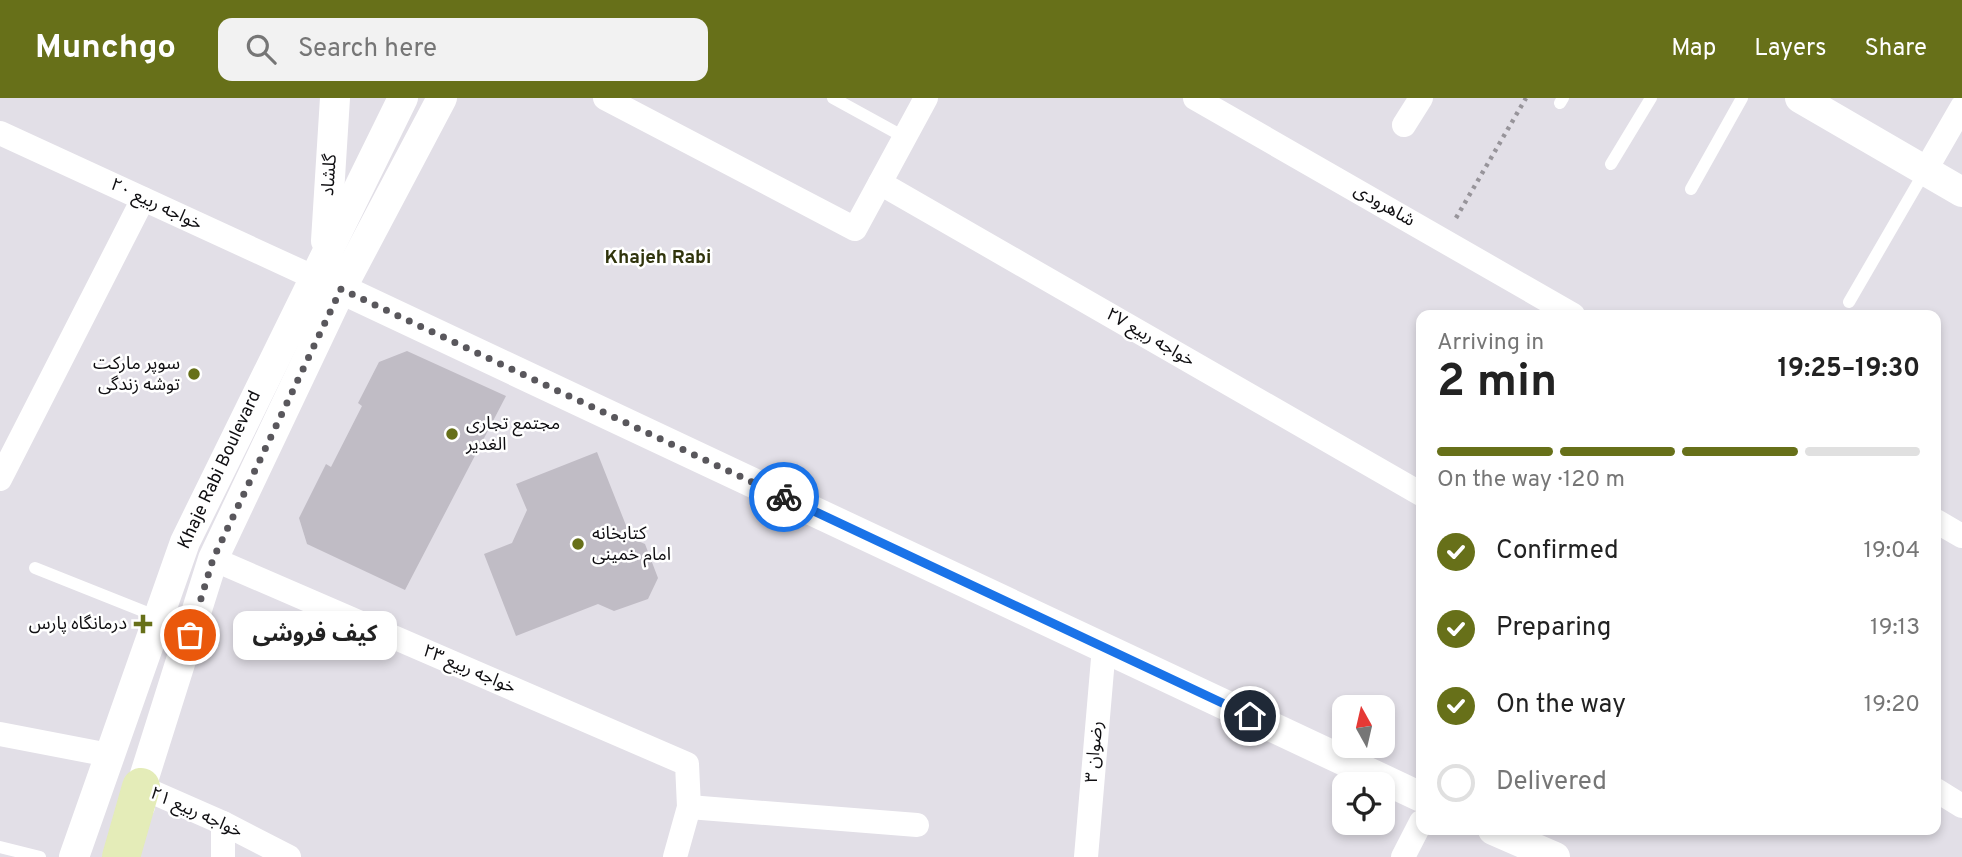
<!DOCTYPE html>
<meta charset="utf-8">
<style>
:root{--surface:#fff;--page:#f2f2f2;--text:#222;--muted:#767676;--line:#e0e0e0;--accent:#677019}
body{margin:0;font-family:Overpass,"Noto Sans Arabic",sans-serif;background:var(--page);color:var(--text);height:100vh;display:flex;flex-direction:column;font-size:26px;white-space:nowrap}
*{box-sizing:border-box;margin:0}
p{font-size:23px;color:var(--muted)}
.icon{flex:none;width:38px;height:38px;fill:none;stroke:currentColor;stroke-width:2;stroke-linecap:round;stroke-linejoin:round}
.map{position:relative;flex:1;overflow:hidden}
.details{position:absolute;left:1416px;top:212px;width:525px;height:525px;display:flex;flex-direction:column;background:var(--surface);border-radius:14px;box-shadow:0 4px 10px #0003}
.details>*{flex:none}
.needle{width:46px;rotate:352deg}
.buttons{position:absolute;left:1332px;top:597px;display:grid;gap:14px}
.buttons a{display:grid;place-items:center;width:63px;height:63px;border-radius:14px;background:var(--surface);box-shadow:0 4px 10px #0003;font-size:35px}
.pin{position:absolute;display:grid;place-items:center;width:60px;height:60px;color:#fff;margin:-30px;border:4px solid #fff;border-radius:50%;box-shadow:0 2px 7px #0007}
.courier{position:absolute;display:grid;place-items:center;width:70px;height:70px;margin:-35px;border:5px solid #1a73e8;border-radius:50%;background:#fff;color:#222;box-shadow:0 2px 9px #0007}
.bubble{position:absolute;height:49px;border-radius:14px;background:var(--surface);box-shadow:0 4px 10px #0003;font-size:23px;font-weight:700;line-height:49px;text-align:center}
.headline em{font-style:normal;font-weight:700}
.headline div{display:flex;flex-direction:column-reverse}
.headline{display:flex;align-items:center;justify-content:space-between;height:119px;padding:0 21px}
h1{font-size:46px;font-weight:700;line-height:52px}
.bar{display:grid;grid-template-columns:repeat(4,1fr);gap:10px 7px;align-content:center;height:84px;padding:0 21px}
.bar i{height:9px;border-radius:5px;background:var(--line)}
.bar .current{background:var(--accent)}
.bar p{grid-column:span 4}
ol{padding:0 21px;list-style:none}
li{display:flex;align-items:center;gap:21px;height:77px}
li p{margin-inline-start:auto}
li .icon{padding:7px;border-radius:50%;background:var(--accent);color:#fff;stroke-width:4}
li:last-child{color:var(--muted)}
li i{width:38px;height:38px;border:4px solid var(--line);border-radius:50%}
header{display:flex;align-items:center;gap:42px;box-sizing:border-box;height:98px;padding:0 35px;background:var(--accent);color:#fff}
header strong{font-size:33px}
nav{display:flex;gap:38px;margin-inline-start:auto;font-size:24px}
.search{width:490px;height:63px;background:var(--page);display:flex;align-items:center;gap:18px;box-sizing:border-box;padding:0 24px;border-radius:14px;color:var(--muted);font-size:26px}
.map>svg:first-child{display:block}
.building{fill:#c0bcc5}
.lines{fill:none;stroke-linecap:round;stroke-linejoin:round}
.path{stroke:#97949a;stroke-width:4.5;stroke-dasharray:3.5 5;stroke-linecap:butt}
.service{stroke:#fff;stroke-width:12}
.minor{stroke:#fff;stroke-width:24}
.tertiary{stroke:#fff;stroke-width:30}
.primary{stroke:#e4ecb8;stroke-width:38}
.done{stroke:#59575c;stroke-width:7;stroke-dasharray:0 12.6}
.route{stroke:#1a73e8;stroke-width:9}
.poi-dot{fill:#677019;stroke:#fff;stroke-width:2.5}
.labels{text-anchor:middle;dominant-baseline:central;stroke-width:5;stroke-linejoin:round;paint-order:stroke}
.street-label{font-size:18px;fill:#0f0e11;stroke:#fff}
.poi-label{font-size:18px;fill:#0f0e11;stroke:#fff;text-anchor:end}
.neighbourhood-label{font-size:19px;font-weight:bold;fill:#30340c;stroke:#fff}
</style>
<header>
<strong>Munchgo</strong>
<div class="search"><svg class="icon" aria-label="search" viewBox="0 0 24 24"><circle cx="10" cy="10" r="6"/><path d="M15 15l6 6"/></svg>Search here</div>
<nav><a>Map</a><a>Layers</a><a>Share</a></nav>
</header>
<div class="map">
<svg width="1962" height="759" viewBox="0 0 1962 759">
<rect width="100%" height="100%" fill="#e2dfe7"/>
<g class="building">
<path d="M407 253 506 298 405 492 307 446 299 420 326 366 331 369 362 308 358 305 379 264Z"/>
<path d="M597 354 631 440 645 446 658 480 648 501 614 513 598 506 516 538 484 456 512 445 527 412 516 386Z"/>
</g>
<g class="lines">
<path class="path" d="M1456 120 1526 0"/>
<g class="service">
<path d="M833 0 904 39"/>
<path d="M1560 5 1563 0"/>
<path d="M1611 66 1651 0"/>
<path d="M1691 91 1742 0"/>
<path d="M1849 204 1925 73"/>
<path d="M35 470 158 519"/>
<path d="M0 749 40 759"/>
</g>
<g class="minor">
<path d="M605 0 855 131 926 0"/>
<path d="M1195 0 1573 217"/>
<path d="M1404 27 1421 0"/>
<path d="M0 35 313 179"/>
<path d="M1925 73 1962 9"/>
<path d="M880 85 1421 396"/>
<path d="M0 381 143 101"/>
<path d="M1936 423 1962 438"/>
<path d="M213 461 687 666 689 709 675 759"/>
<path d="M0 636 109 657"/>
<path d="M141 689 223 725 289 759"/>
<path d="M1936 692 1962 708"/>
<path d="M689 709 917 727"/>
<path d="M223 725V759"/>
<path d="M1086 759 1104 549"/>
<path d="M1403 759 1421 724"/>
</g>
<g class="tertiary">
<path d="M1800 0 1962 94"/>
<path d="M326 143 335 0"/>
<path d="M341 191 1421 699"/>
<path d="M140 708 141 689 213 461 341 191 442 0"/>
<path d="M1493 732 1555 759"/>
<path d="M74 759 185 444 403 0"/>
</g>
<path class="primary" d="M121 759 141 689"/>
</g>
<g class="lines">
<path class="done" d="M190 537 213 461 341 191 784 399"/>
<path class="route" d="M784 399 1250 618"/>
</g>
<g class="poi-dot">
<circle cx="194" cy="276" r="7"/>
<circle cx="452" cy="336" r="7"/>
<circle cx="578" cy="446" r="7"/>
<path d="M139.5 515.5h7v7h7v7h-7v7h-7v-7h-7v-7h7z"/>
</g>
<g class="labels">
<g class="street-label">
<text transform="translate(330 77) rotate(-86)">گلشاد</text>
<text transform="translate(156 107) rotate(25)">خواجه ربیع ۲۰</text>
<text transform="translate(1384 108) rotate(30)">شاهرودی</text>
<text transform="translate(1150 240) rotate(30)">خواجه ربیع ۲۷</text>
<text transform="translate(220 372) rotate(-65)">Khaje Rabi Boulevard</text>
<text transform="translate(469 572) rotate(23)">خواجه ربیع ۲۳</text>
<text transform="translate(1095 654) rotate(-85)">رضوان ۳</text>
<text transform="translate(196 715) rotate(24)">خواجه ربیع ۲۱</text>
</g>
<g class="poi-label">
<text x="180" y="266">سوپر مارکت<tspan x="180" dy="21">توشه زندگی</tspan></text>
<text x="466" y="326" text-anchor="start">مجتمع تجاری<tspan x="466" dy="21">الغدیر</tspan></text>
<text x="592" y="436" text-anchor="start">کتابخانه<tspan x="592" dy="21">امام خمینی</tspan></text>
<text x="127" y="526">درمانگاه پارس</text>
</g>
<g class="neighbourhood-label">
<text x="658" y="160">Khajeh Rabi</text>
</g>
</g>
</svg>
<div class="buttons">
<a><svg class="needle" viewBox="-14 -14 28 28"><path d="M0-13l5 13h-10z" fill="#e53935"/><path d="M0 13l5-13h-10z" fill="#767676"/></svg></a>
<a><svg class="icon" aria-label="locate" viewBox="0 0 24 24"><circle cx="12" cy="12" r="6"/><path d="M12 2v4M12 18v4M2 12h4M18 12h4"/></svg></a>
</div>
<div class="pin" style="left:190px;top:537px;background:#ea580c"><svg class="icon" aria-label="bag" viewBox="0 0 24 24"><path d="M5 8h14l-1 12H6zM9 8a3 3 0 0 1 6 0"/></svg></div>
<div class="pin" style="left:1250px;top:618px;background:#1f2937"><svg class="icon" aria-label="home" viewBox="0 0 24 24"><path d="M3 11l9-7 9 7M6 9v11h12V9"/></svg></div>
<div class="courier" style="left:784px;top:399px"><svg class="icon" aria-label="bike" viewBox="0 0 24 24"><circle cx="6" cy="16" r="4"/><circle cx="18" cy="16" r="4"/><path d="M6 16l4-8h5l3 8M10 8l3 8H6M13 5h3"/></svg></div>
<div class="bubble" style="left:233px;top:513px;width:164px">کیف فروشی</div>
<section class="details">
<div class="headline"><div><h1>2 min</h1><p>Arriving in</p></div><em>19:25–19:30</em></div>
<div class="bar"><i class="current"></i><i class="current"></i><i class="current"></i><i></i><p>On the way · 120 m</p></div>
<ol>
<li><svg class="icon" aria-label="check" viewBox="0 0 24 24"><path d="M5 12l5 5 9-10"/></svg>Confirmed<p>19:04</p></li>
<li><svg class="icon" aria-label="check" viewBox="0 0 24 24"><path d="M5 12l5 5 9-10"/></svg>Preparing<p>19:13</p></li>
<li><svg class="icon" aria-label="check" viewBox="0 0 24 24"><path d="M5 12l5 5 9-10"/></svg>On the way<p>19:20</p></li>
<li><i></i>Delivered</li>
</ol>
</section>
</div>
